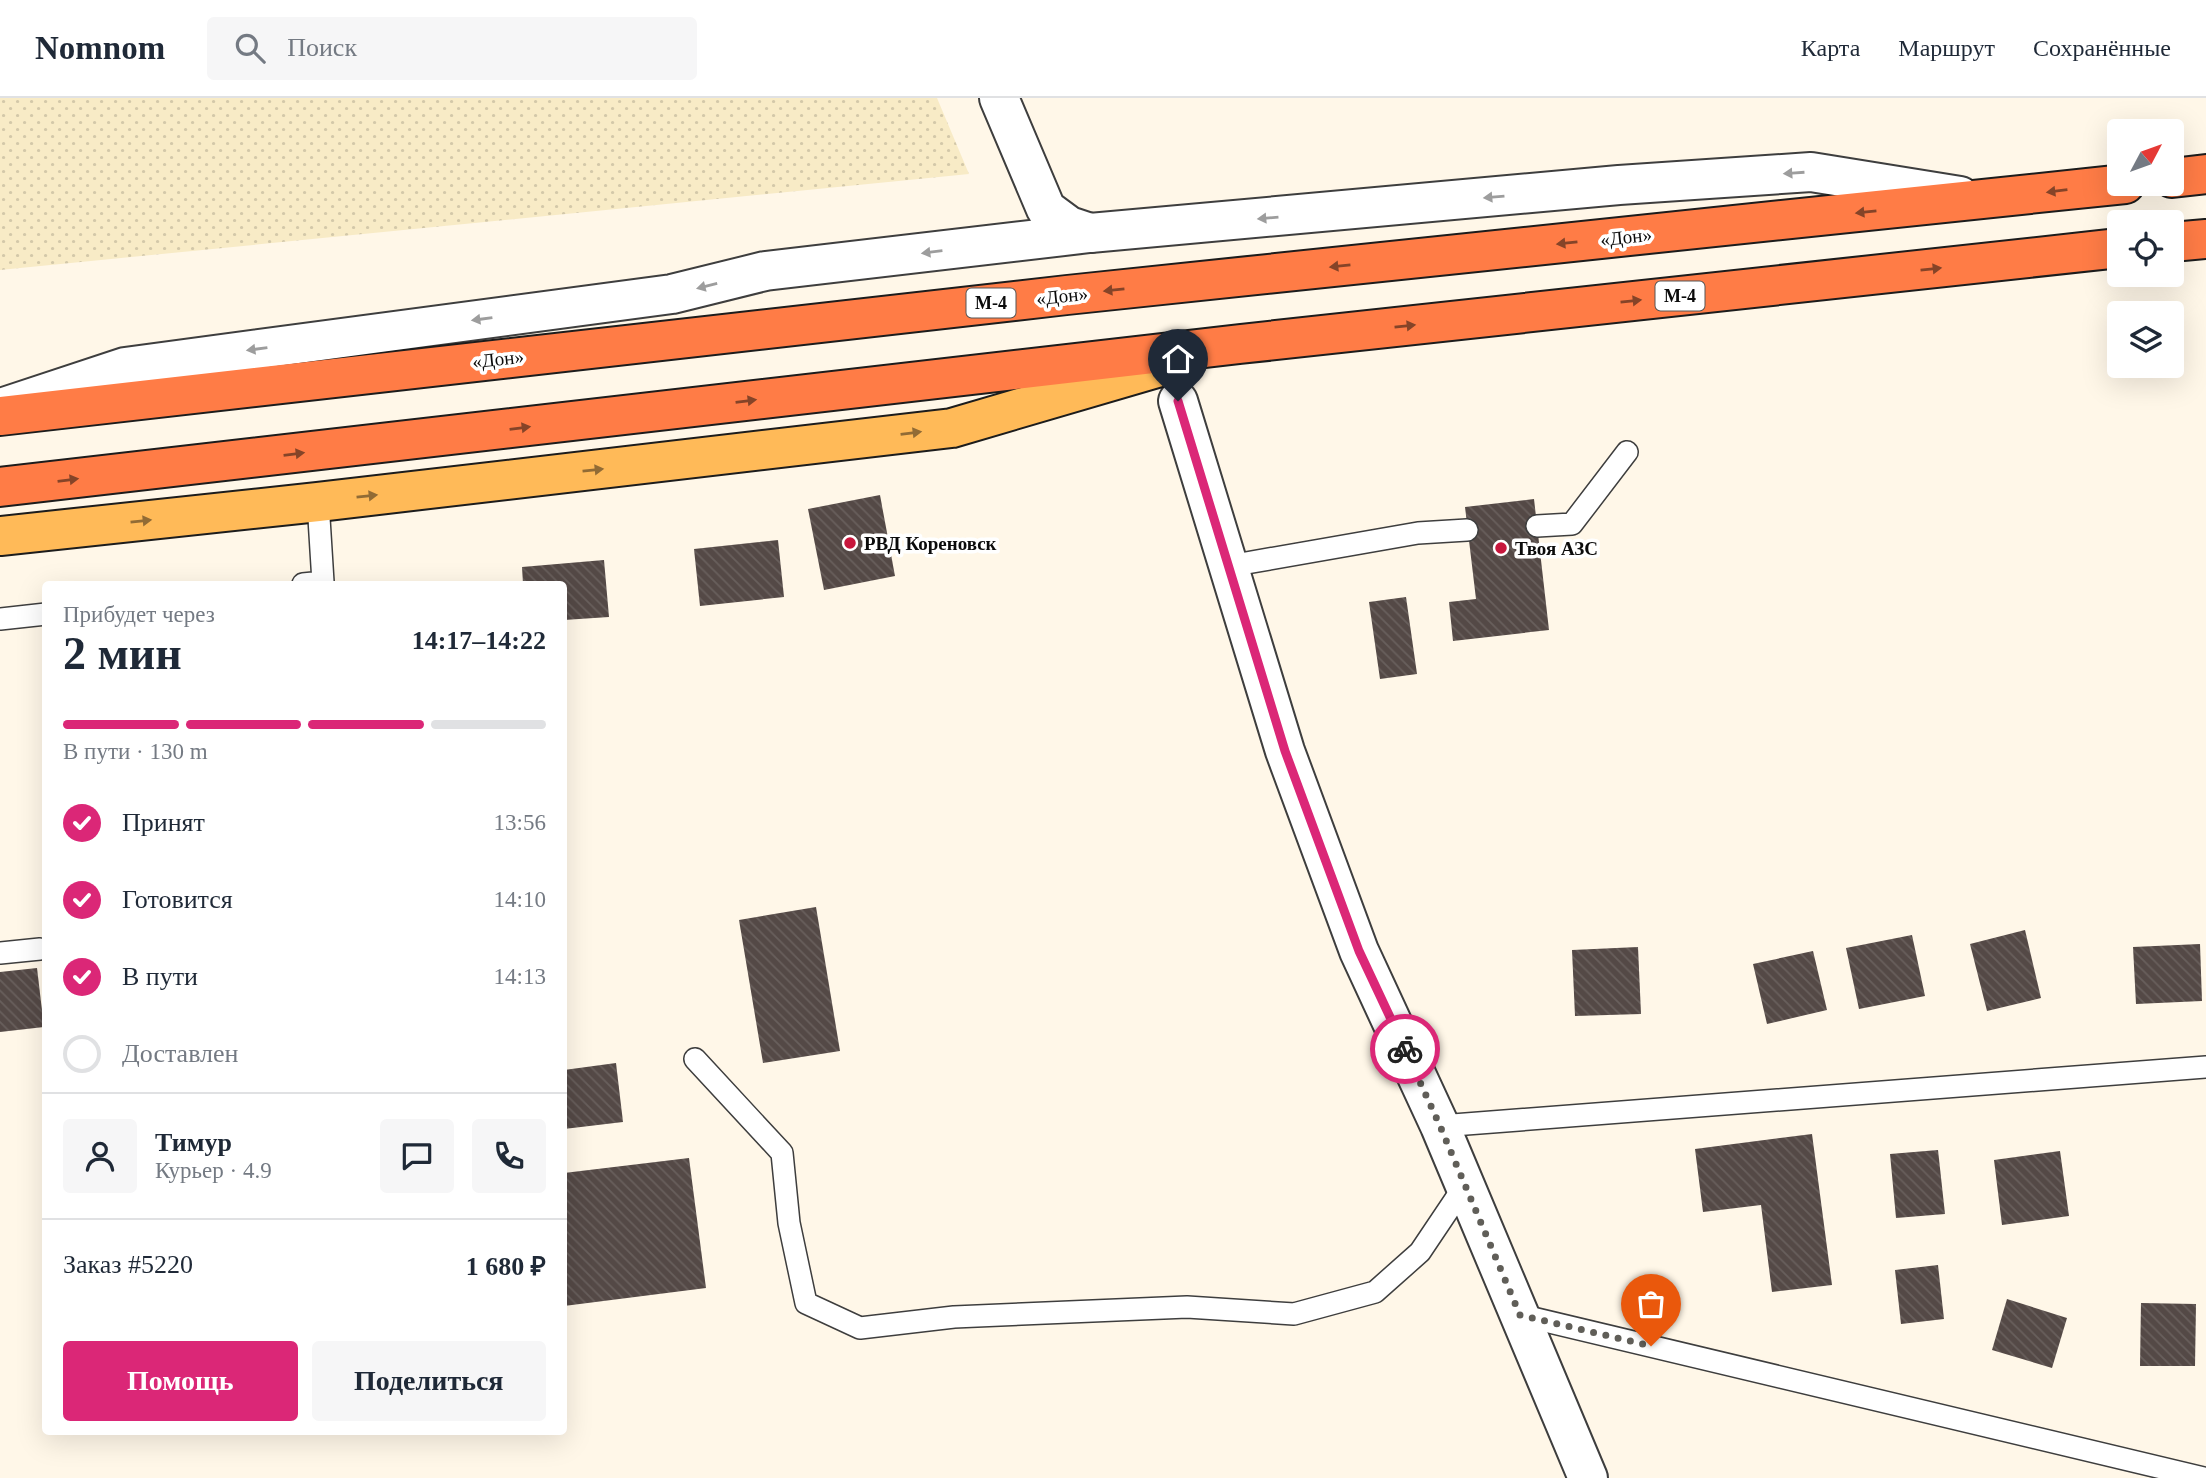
<!DOCTYPE html>
<html lang="ru">
<meta charset="utf-8">
<style>
:root{--surface:#fff;--page:#f6f6f7;--text:#1f2937;--muted:#747a83;--line:#e0e1e3;--accent:#db2777}
body{margin:0;font-family:"Times New Roman",serif;background:var(--page);color:var(--text);height:100vh;display:flex;flex-direction:column;font-size:26px;white-space:nowrap}
*{box-sizing:border-box;margin:0}
p{font-size:23px;color:var(--muted)}
.icon{flex:none;width:38px;height:38px;fill:none;stroke:currentColor;stroke-width:2;stroke-linecap:round;stroke-linejoin:round}
.map{position:relative;flex:1;overflow:hidden}
.sheet{position:absolute;left:42px;top:483px;width:525px;height:854px;display:flex;flex-direction:column;background:var(--surface);border-radius:7px;box-shadow:0 7px 28px #0002}
.sheet>*{flex:none}
.needle{width:46px;rotate:49deg}
.tools{position:absolute;left:2107px;top:21px;display:grid;gap:14px}
.tools a{display:grid;place-items:center;width:77px;height:77px;border-radius:7px;background:var(--surface);box-shadow:0 7px 28px #0002;font-size:35px}
.pin{position:absolute;display:grid;place-items:center;width:60px;height:60px;color:#fff;margin:-72px -30px;border-radius:50% 50% 50% 0;rotate:-45deg;box-shadow:0 0 7px #0007}
.pin .icon{rotate:45deg}
.courier{position:absolute;display:grid;place-items:center;width:70px;height:70px;margin:-35px;border:5px solid #db2777;border-radius:50%;background:#fff;color:#222;box-shadow:0 2px 9px #0007}
.head em{font-style:normal;font-weight:700}
.head div{display:flex;flex-direction:column-reverse}
.head{display:flex;align-items:center;justify-content:space-between;height:119px;padding:0 21px}
h1{font-size:46px;font-weight:700;line-height:52px}
.bar{display:grid;grid-template-columns:repeat(4,1fr);gap:10px 7px;align-content:center;height:84px;padding:0 21px}
.bar i{height:9px;border-radius:5px;background:var(--line)}
.bar .on{background:var(--accent)}
.bar p{grid-column:span 4}
.line{display:flex;align-items:center;gap:18px;padding:0 21px;border-top:2px solid var(--line)}
.line div{flex:1}
.round{display:grid;place-items:center;flex:none;width:74px;height:74px;border-radius:7px;background:var(--page)}
ol{padding:0 21px;list-style:none}
li{display:flex;align-items:center;gap:21px;height:77px}
li p{margin-inline-start:auto}
li .icon{padding:7px;border-radius:50%;background:var(--accent);color:#fff;stroke-width:4}
li:last-child{color:var(--muted)}
li i{width:38px;height:38px;border:4px solid var(--line);border-radius:50%}
.cta{display:flex;gap:14px;margin-top:auto;padding:14px 21px}
.cta a{flex:1;height:80px;border-radius:7px;background:var(--accent);color:#fff;font-size:28px;font-weight:700;line-height:80px;text-align:center}
.cta a+a{background:var(--page);color:var(--text)}
header{display:flex;align-items:center;gap:42px;box-sizing:border-box;height:98px;padding:0 35px;background:var(--surface);border-bottom:2px solid var(--line)}
header strong{font-size:33px}
nav{display:flex;gap:38px;margin-inline-start:auto;font-size:24px}
.search{width:490px;height:63px;background:var(--page);display:flex;align-items:center;gap:18px;box-sizing:border-box;padding:0 24px;border-radius:7px;color:var(--muted);font-size:26px}
.map>svg:first-child{display:block}
.farmland{fill:url(#farmland-dots)}
.building{fill:url(#building-back-hatch)}
.lines{fill:none;stroke-linecap:round;stroke-linejoin:round}
.lane-casing{stroke:#3e3e3e;stroke-width:24}
.street-casing{stroke:#3e3e3e;stroke-width:42}
.primary-casing{stroke:#1c1c1c;stroke-width:42}
.highway-casing{stroke:#1c1c1c;stroke-width:42}
.lane{stroke:#fff;stroke-width:21}
.street{stroke:#fff;stroke-width:38}
.primary{stroke:#ffba58;stroke-width:38}
.highway{stroke:#ff7c46;stroke-width:38}
.oneway{fill:#9d9d9d}
.oneway2{fill:#854428}
.oneway3{fill:#916b35}
.done{stroke:#605e58;stroke-width:7;stroke-dasharray:0 12.6}
.route{stroke:#db2777;stroke-width:9}
.poi-dot{fill:#c7163c;stroke:#fff;stroke-width:2.5}
.labels{text-anchor:middle;dominant-baseline:central;stroke-width:7;stroke-linejoin:round;paint-order:stroke}
.shield{fill:#fff;stroke:#545454;stroke-width:2}
.shield-label{font-size:18px;font-weight:bold;fill:#0b0b0b}
.street-label{font-size:19px;fill:#0b0b0b;stroke:#fff}
.poi-label{font-size:19px;font-weight:bold;fill:#0b0b0b;stroke:#fff;text-anchor:start}
</style>
<header>
<strong>Nomnom</strong>
<div class="search"><svg class="icon" aria-label="search" viewBox="0 0 24 24"><circle cx="10" cy="10" r="6"/><path d="M15 15l6 6"/></svg>Поиск</div>
<nav><a>Карта</a><a>Маршрут</a><a>Сохранённые</a></nav>
</header>
<div class="map">
<svg width="2206" height="1380" viewBox="0 0 2206 1380">
<defs>
<pattern id="farmland-dots" width="8" height="8" patternUnits="userSpaceOnUse" patternTransform="scale(1.75)"><rect width="8" height="8" fill="#f8ebc6"/><path d="M2 2h.1M6 6h.1" fill="none" stroke="#d3c8a9" stroke-width="1.8" stroke-linecap="round"/></pattern>
<pattern id="building-back-hatch" width="6" height="6" patternUnits="userSpaceOnUse" patternTransform="scale(1.75)"><rect width="6" height="6" fill="#544946"/><path d="M-1 5l2 2M0 0l6 6M5-1l2 2" fill="none" stroke="#685f5c"/></pattern>
</defs>
<rect width="100%" height="100%" fill="#fff7e8"/>
<path class="farmland" d="M0 0H937L969 76 0 172Z"/>
<g class="building">
<path d="M880 397 895 478 824 492 808 411Z"/>
<path d="M1534 401 1549 532 1453 543 1449 504 1476 501 1465 409Z"/>
<path d="M778 442 784 499 700 508 694 451Z"/>
<path d="M604 462 609 519 564 522V486H523L522 469Z"/>
<path d="M1406 499 1417 576 1380 581 1369 504Z"/>
<path d="M816 809 840 953 763 965 739 822Z"/>
<path d="M2025 832 2041 900 1987 913 1970 846Z"/>
<path d="M1912 837 1925 898 1859 911 1846 850Z"/>
<path d="M2200 846 2202 903 2136 906 2133 849Z"/>
<path d="M1638 849 1641 916 1575 918 1572 852Z"/>
<path d="M1813 853 1827 912 1767 926 1753 866Z"/>
<path d="M37 870 44 929 0 934V874Z"/>
<path d="M616 965 623 1024 564 1031V972Z"/>
<path d="M1812 1036 1832 1187 1772 1194 1761 1107 1703 1114 1695 1051Z"/>
<path d="M1938 1052 1945 1116 1896 1120 1890 1056Z"/>
<path d="M2060 1053 2069 1118 2002 1127 1994 1062Z"/>
<path d="M689 1060 706 1190 564 1208V1075Z"/>
<path d="M1938 1167 1944 1221 1901 1226 1895 1172Z"/>
<path d="M2007 1201 2067 1220 2052 1270 1992 1252Z"/>
<path d="M2141 1205 2196 1206 2195 1268H2140Z"/>
</g>
<g class="lines">
<defs>
<g id="lane">
<path d="M1537 428 1572 426 1627 354"/>
<path d="M1229 468 1418 435 1467 432"/>
<path d="M303 486 323 484 318 404"/>
<path d="M0 521 46 516"/>
<path d="M0 855 40 851"/>
<path d="M695 961 782 1055 789 1125 806 1205 860 1230 954 1219 1187 1209 1294 1216 1375 1194 1420 1154 1465 1087"/>
<path d="M1440 1028 2206 969"/>
<path d="M1520 1217 2204 1380"/>
</g>
<g id="street">
<path d="M999 0 1046 111 1069 128 1090 135"/>
<path d="M1178 303 1285 653 1359 853 1440 1028 1588 1380"/>
<path d="M4 309 125 269 672 196 765 173 1090 135 1619 87 1811 74 1960 98"/>
</g>
<path id="primary" d="M0 438 318 404 952 330 1177 264"/>
<g id="highway">
<path d="M2172 80 2206 76"/>
<path d="M2172 144 2206 141"/>
<path d="M0 318 1067 197 2125 86"/>
<path d="M0 389 1240 246 2119 150"/>
</g>
</defs>
<use href="#lane" class="lane-casing"/>
<use href="#street" class="street-casing"/>
<use href="#primary" class="primary-casing"/>
<use href="#highway" class="highway-casing"/>
<use href="#lane" class="lane"/>
<use href="#street" class="street"/>
<use href="#primary" class="primary"/>
<use href="#highway" class="highway"/>
</g>
<defs><path id="oneway-solid" d="M-6-.8H1V-3.2L6.5 0L1 3.2V.8H-6Z" transform="scale(1.75)"/></defs>
<g class="oneway">
<use href="#oneway-solid" transform="translate(1794 75) rotate(176)"/>
<use href="#oneway-solid" transform="translate(1494 99) rotate(175)"/>
<use href="#oneway-solid" transform="translate(1268 120) rotate(175)"/>
<use href="#oneway-solid" transform="translate(932 154) rotate(173)"/>
<use href="#oneway-solid" transform="translate(707 188) rotate(166)"/>
<use href="#oneway-solid" transform="translate(482 221) rotate(172)"/>
<use href="#oneway-solid" transform="translate(257 251) rotate(172)"/>
</g>
<g class="oneway2">
<use href="#oneway-solid" transform="translate(2057 93) rotate(173)"/>
<use href="#oneway-solid" transform="translate(1866 114) rotate(174)"/>
<use href="#oneway-solid" transform="translate(1567 145) rotate(174)"/>
<use href="#oneway-solid" transform="translate(1340 168) rotate(174)"/>
<use href="#oneway-solid" transform="translate(1931 171) rotate(-6)"/>
<use href="#oneway-solid" transform="translate(1114 192) rotate(174)"/>
<use href="#oneway-solid" transform="translate(1631 203) rotate(-6)"/>
<use href="#oneway-solid" transform="translate(1405 228) rotate(-6)"/>
<use href="#oneway-solid" transform="translate(746 303) rotate(-7)"/>
<use href="#oneway-solid" transform="translate(520 330) rotate(-7)"/>
<use href="#oneway-solid" transform="translate(294 356) rotate(-7)"/>
<use href="#oneway-solid" transform="translate(68 382) rotate(-7)"/>
</g>
<g class="oneway3">
<use href="#oneway-solid" transform="translate(911 335) rotate(-7)"/>
<use href="#oneway-solid" transform="translate(593 372) rotate(-6)"/>
<use href="#oneway-solid" transform="translate(367 398) rotate(-6)"/>
<use href="#oneway-solid" transform="translate(141 423) rotate(-6)"/>
</g>
<g class="lines">
<path class="done" d="M1405 951 1440 1028 1520 1217 1651 1248"/>
<path class="route" d="M1178 303 1285 653 1359 853 1405 951"/>
</g>
<g class="poi-dot">
<circle cx="850" cy="445" r="7"/>
<circle cx="1501" cy="450" r="7"/>
</g>
<g class="labels">
<g class="shield">
<rect x="1655.5" y="183.5" width="49" height="29" rx="5"/>
<rect x="966.5" y="190.5" width="49" height="29" rx="5"/>
</g>
<g class="shield-label">
<text x="1680" y="198">М-4</text>
<text x="991" y="205">М-4</text>
</g>
<g class="street-label">
<text transform="translate(1626 139) rotate(-6)">«Дон»</text>
<text transform="translate(1062 198) rotate(-6)">«Дон»</text>
<text transform="translate(498 261) rotate(-6)">«Дон»</text>
</g>
<g class="poi-label">
<text x="864" y="445">РВД Кореновск</text>
<text x="1515" y="450">Твоя АЗС</text>
</g>
</g>
</svg>
<div class="tools">
<a><svg class="needle" viewBox="-14 -14 28 28"><path d="M0-13l5 13h-10z" fill="#e53935"/><path d="M0 13l5-13h-10z" fill="#747a83"/></svg></a>
<a><svg class="icon" aria-label="locate" viewBox="0 0 24 24"><circle cx="12" cy="12" r="6"/><path d="M12 2v4M12 18v4M2 12h4M18 12h4"/></svg></a>
<a><svg class="icon" aria-label="layers" viewBox="0 0 24 24"><path d="M12 4l9 5-9 5-9-5zM3 14l9 5 9-5"/></svg></a>
</div>
<div class="pin" style="left:1651px;top:1248px;background:#ea580c"><svg class="icon" aria-label="bag" viewBox="0 0 24 24"><path d="M5 8h14l-1 12H6zM9 8a3 3 0 0 1 6 0"/></svg></div>
<div class="pin" style="left:1178px;top:303px;background:#1f2937"><svg class="icon" aria-label="home" viewBox="0 0 24 24"><path d="M3 11l9-7 9 7M6 9v11h12V9"/></svg></div>
<div class="courier" style="left:1405px;top:951px"><svg class="icon" aria-label="bike" viewBox="0 0 24 24"><circle cx="6" cy="16" r="4"/><circle cx="18" cy="16" r="4"/><path d="M6 16l4-8h5l3 8M10 8l3 8H6M13 5h3"/></svg></div>
<section class="sheet">
<div class="head"><div><h1>2 мин</h1><p>Прибудет через</p></div><em>14:17–14:22</em></div>
<div class="bar"><i class="on"></i><i class="on"></i><i class="on"></i><i></i><p>В пути · 130 m</p></div>
<ol>
<li><svg class="icon" aria-label="check" viewBox="0 0 24 24"><path d="M5 12l5 5 9-10"/></svg>Принят<p>13:56</p></li>
<li><svg class="icon" aria-label="check" viewBox="0 0 24 24"><path d="M5 12l5 5 9-10"/></svg>Готовится<p>14:10</p></li>
<li><svg class="icon" aria-label="check" viewBox="0 0 24 24"><path d="M5 12l5 5 9-10"/></svg>В пути<p>14:13</p></li>
<li><i></i>Доставлен</li>
</ol>
<div class="line" style="height:126px"><a class="round"><svg class="icon" aria-label="person" viewBox="0 0 24 24"><circle cx="12" cy="8" r="4"/><path d="M4 21q1-7 8-7t8 7"/></svg></a><div><b>Тимур</b><p>Курьер · 4.9</p></div><a class="round"><svg class="icon" aria-label="chat" viewBox="0 0 24 24"><path d="M4 5h16v11H9l-5 4z"/></svg></a><a class="round"><svg class="icon" aria-label="phone" viewBox="0 0 24 24"><path d="M5 4h4l2 5-3 2q2 4 5 5l2-3 5 2v4C11 20 4 13 5 4z"/></svg></a></div>
<div class="line" style="height:91px"><div>Заказ #5220</div><b>1 680 ₽</b></div>
<div class="cta"><a>Помощь</a><a>Поделиться</a></div>
</section>
</div>
